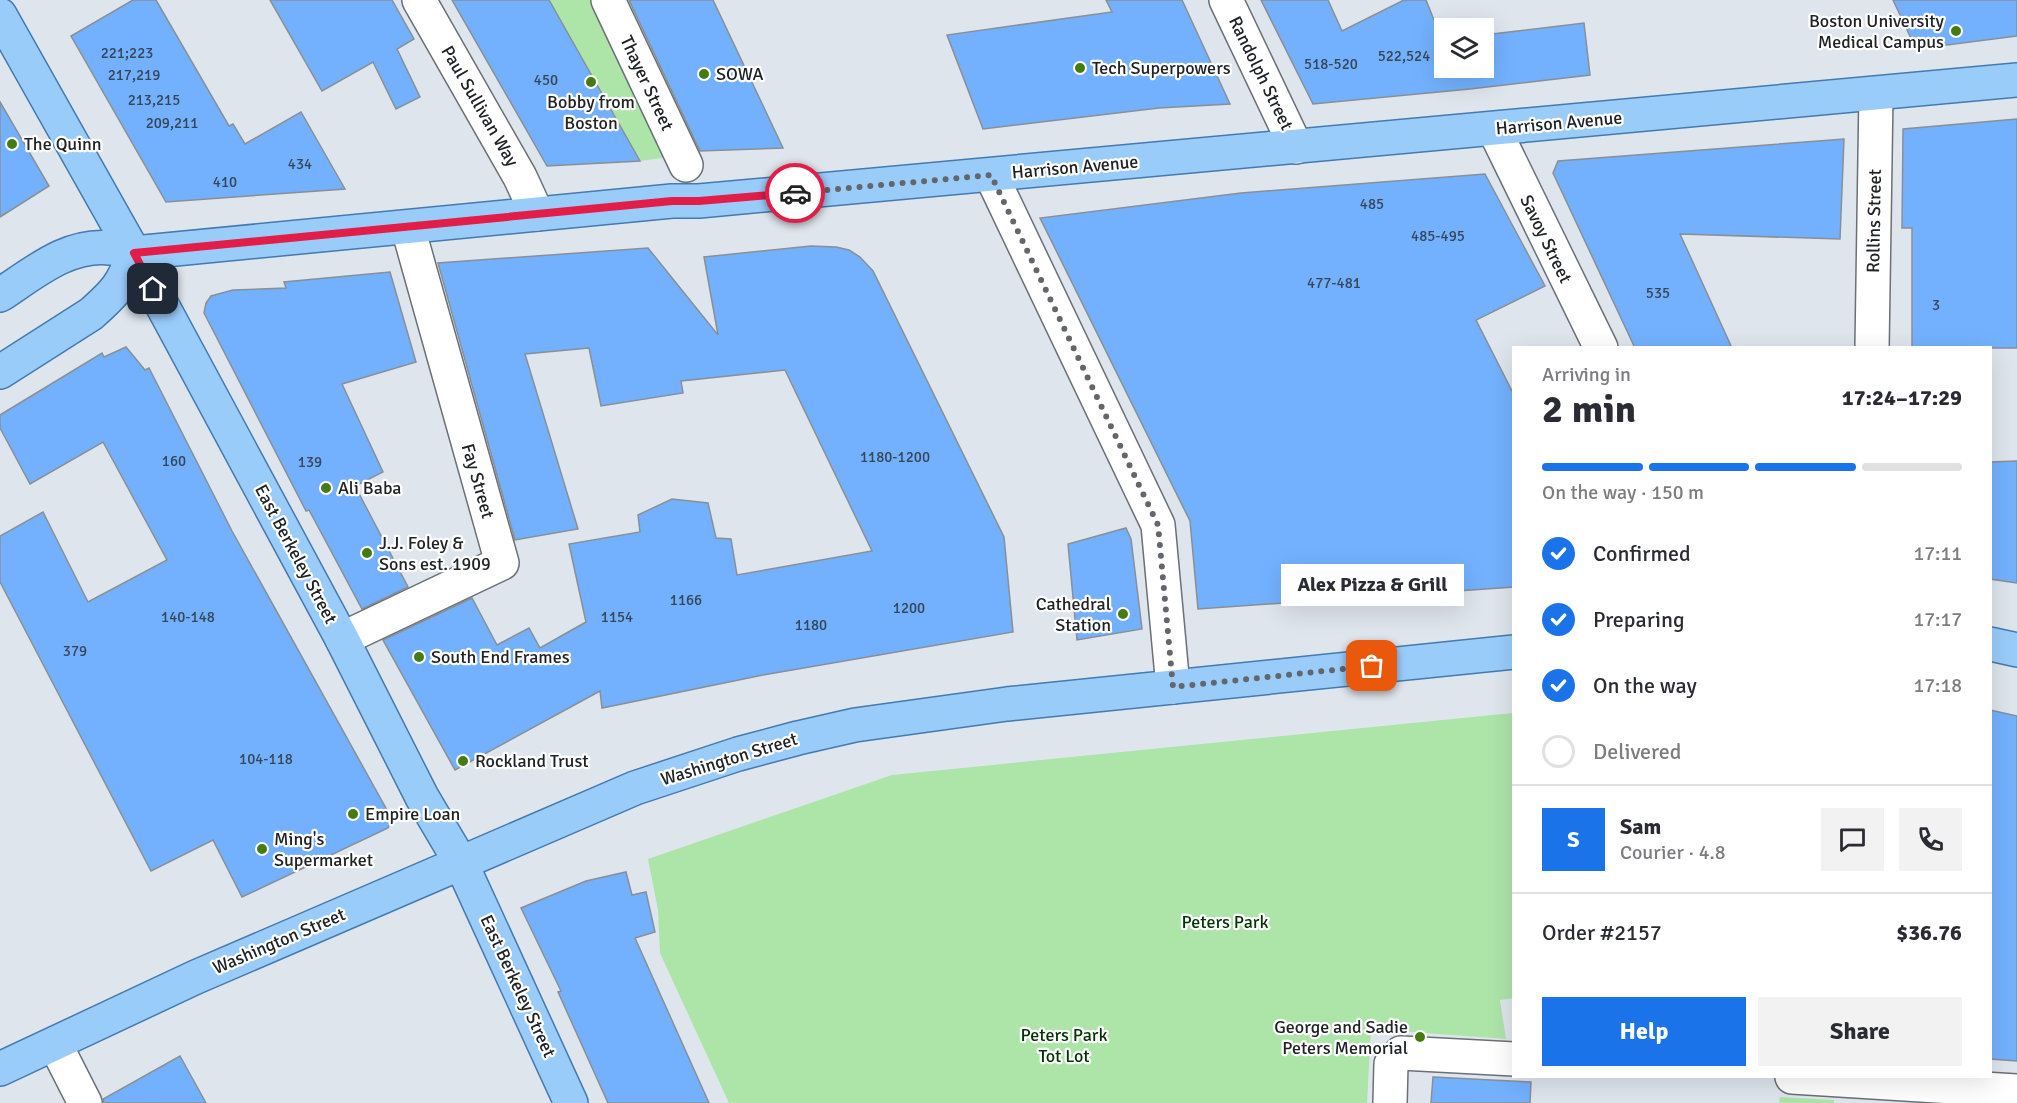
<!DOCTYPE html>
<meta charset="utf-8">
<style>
:root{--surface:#fff;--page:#f2f2f3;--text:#2b2b33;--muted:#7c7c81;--line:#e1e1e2;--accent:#1a73e8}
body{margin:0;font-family:Signika,sans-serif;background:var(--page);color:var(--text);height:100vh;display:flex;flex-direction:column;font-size:22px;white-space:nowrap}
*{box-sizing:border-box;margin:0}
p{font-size:20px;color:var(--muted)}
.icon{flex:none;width:33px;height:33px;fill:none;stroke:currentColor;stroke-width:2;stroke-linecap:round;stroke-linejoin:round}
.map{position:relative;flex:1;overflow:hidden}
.side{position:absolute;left:1512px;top:346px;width:480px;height:732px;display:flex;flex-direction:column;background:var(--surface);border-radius:0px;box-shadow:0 6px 24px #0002}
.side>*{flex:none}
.tools{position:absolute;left:1434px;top:18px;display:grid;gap:12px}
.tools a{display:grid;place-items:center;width:60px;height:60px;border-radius:0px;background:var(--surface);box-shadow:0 6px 24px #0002;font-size:30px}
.pin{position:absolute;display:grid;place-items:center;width:51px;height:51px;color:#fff;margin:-26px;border-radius:12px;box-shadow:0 3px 9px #0006}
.courier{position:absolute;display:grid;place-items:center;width:60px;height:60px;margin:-30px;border:4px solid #e11d48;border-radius:50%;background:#fff;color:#222;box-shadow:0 2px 8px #0007}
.bubble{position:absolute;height:42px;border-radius:0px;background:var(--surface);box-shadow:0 6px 24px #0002;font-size:20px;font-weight:700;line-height:42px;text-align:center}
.overview em{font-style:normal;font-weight:700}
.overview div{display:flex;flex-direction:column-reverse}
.overview{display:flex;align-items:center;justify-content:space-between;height:102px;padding:0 30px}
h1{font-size:39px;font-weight:700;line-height:45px}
.bar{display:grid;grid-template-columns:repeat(4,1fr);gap:9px 6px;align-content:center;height:72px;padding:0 30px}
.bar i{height:8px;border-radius:4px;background:var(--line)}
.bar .selected{background:var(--accent)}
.bar p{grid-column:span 4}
.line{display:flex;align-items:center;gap:15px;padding:0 30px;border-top:2px solid var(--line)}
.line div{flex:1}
.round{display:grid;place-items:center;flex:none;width:63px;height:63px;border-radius:0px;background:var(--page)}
ol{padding:0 30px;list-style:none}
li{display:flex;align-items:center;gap:18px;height:66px}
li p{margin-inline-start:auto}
li .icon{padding:6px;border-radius:50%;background:var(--accent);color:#fff;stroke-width:4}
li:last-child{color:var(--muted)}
li i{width:33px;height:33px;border:3px solid var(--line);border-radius:50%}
.primary-button{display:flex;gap:12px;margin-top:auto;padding:12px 30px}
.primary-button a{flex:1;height:69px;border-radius:0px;background:var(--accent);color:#fff;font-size:24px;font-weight:700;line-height:69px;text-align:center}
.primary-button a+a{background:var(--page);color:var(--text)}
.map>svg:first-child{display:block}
.green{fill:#ade4a8}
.building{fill:#73b1fe;stroke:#898f96;stroke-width:1.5}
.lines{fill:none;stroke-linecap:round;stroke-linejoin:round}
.minor-casing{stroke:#6b7076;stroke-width:36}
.major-casing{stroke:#447aae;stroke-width:36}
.minor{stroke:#fff;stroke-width:33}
.major{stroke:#9accfa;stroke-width:33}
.done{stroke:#63666b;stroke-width:6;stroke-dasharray:0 10.8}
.route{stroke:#e11d48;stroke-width:8}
.poi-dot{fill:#447c11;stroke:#fff;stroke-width:2}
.labels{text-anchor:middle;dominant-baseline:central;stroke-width:4.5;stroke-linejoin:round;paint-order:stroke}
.number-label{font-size:15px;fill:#35465b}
.poi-label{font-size:18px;fill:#202225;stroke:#fff;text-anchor:start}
.street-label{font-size:18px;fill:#202225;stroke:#fff}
.park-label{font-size:18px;fill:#003400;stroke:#fff}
</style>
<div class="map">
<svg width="2017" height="1103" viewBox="0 0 2017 1103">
<rect width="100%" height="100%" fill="#dfe5ed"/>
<g class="green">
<path d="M549 0H597L676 156 640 161Z"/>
<path d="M1513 713 1514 998 1500 1000 1506 1039 1371 1029 1367 1103H729L660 953 658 910 648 859 892 775Z"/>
<path d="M1780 1097 1834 1100V1103H1779Z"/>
</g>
<g class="building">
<path d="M133 0H156L229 126 233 124 245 144 301 112 345 189 166 202 71 36Z"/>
<path d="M270 0H392L414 39 397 49 420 97 396 109 373 62 322 91Z"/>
<path d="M452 0H549L640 161 547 166Z"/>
<path d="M629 0H713L783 148 700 151Z"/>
<path d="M1106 0H1182L1230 104 1159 108 983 129 947 35 1112 12Z"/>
<path d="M1261 0H1328L1342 31 1404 0H1426L1442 40 1444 39V68H1484V35L1584 23 1590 75 1470 89 1313 104Z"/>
<path d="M1893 0H2017V36L1916 49Z"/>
<path d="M0 102 49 186 0 217Z"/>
<path d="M2017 119V348H1912V228H1902L1903 129Z"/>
<path d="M1844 139 1840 239 1680 234 1732 348H1635L1553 173 1558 161Z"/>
<path d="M1485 174 1545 286 1476 320 1514 395V587L1198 609 1190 521 1040 218 1241 193Z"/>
<path d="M811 246 836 247 849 250 860 257 873 271 1004 537 1013 632 763 675 602 708 600 691 455 770 383 640 472 598 497 645 529 628 540 648 586 622 569 544 640 532 638 515 672 499 708 503 716 538 731 539 737 575 872 551 785 370 681 381 683 393 601 406 589 348 525 354 578 529 515 540 438 263 648 248 718 335 704 257Z"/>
<path d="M390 272 416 362 342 384 383 472 355 486 408 587 362 609 309 510 306 511 204 313 206 303 211 296 233 290 286 288 284 282Z"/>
<path d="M126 347 145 370 149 368 232 531 392 819 388 828 242 897 213 840 151 871 0 582V536L43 512 88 602 167 560 103 442 30 484 0 428V415L102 353 104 357Z"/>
<path d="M2017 461V583L1990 579V462Z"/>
<path d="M1126 528 1131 539 1142 629 1077 640 1068 544Z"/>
<path d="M1990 710 2017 716V1061L1990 1059Z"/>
<path d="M626 872 632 895 646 892 655 932 635 938 709 1103H608L558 992 561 991 521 908 586 881Z"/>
<path d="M180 1056 206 1103H104L103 1099Z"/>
<path d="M1433 1077 1531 1082 1530 1103H1431Z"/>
</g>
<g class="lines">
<defs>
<g id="minor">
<path d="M419 0 520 177 537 214"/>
<path d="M608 0 686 165"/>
<path d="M1226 0 1296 147"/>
<path d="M1494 129 1601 348"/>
<path d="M991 175 1158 525 1173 687"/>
<path d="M1872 348 1876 94"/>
<path d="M342 639 502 563 408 228"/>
<path d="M55 1044 85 1103"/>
<path d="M1792 1077 2017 1091"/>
<path d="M1390 1103 1391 1064 1401 1053 1514 1059"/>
</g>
<g id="major">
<path d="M0 15 134 253 342 639 422 797 461 863 571 1103"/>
<path d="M0 295C34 273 68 243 111 248 118 249 126 252 134 253L672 201H699L2017 80"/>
<path d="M0 372 91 314C116 292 123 284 134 253"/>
<path d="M1990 644 2017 650"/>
<path d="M0 1069 196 977 635 788 738 754 798 738 855 725 1007 704 1514 652"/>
</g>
</defs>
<use href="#minor" class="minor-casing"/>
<use href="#major" class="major-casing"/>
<use href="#minor" class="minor"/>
<use href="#major" class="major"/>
</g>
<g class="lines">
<path class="done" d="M795 193 991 175 1158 525 1173 687 1372 666"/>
<path class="route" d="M153 289 134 253 672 201H699L795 193"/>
</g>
<g class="poi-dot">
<circle cx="1956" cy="31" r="6"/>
<circle cx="1080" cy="68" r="6"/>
<circle cx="704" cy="74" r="6"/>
<circle cx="591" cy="82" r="6"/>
<circle cx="12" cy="144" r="6"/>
<circle cx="326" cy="488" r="6"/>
<circle cx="367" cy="553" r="6"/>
<circle cx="1123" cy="614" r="6"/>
<circle cx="419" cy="657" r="6"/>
<circle cx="463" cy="761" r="6"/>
<circle cx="353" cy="814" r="6"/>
<circle cx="262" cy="849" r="6"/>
<circle cx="1420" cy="1037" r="6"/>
</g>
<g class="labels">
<g class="number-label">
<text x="127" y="53">221;223</text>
<text x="1404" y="56">522,524</text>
<text x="1331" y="64">518-520</text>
<text x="134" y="75">217,219</text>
<text x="546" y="80">450</text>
<text x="154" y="100">213,215</text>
<text x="172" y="123">209,211</text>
<text x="300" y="164">434</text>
<text x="225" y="182">410</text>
<text x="1372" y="204">485</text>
<text x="1438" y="236">485-495</text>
<text x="1334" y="283">477-481</text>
<text x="1658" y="293">535</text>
<text x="1936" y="305">3</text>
<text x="895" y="457">1180-1200</text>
<text x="174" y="461">160</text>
<text x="310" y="462">139</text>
<text x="686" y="600">1166</text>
<text x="909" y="608">1200</text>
<text x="188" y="617">140-148</text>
<text x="617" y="617">1154</text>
<text x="811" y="625">1180</text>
<text x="75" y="651">379</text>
<text x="266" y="759">104-118</text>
</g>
<g class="poi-label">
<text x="1944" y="21" text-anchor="end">Boston University<tspan x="1944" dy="21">Medical Campus</tspan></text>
<text x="1092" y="68">Tech Superpowers</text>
<text x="716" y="74">SOWA</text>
<text x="591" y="102" text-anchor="middle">Bobby from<tspan x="591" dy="21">Boston</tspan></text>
<text x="24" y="144">The Quinn</text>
<text x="338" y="488">Ali Baba</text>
<text x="379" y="543">J.J. Foley &amp;<tspan x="379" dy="21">Sons est. 1909</tspan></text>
<text x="1111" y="604" text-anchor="end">Cathedral<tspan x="1111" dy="21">Station</tspan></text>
<text x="431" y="657">South End Frames</text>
<text x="475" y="761">Rockland Trust</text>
<text x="365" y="814">Empire Loan</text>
<text x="274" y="839">Ming's<tspan x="274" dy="21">Supermarket</tspan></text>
<text x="1408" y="1027" text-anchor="end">George and Sadie<tspan x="1408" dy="21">Peters Memorial</tspan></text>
</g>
<g class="street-label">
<text transform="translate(1261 73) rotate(64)">Randolph Street</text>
<text transform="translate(647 83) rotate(65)">Thayer Street</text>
<text transform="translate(480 106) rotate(60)">Paul Sullivan Way</text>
<text transform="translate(1559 123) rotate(-5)">Harrison Avenue</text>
<text transform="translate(1075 167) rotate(-5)">Harrison Avenue</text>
<text transform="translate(1874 221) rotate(-89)">Rollins Street</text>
<text transform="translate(1546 239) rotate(64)">Savoy Street</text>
<text transform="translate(478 481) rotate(74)">Fay Street</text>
<text transform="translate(296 554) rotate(62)">East Berkeley Street</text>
<text transform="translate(729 759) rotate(-17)">Washington Street</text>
<text transform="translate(279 941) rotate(-23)">Washington Street</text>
<text transform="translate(518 986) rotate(65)">East Berkeley Street</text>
</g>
<g class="park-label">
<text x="1225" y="922">Peters Park</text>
<text x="1064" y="1035">Peters Park<tspan x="1064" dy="21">Tot Lot</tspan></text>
</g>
</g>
</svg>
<div class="tools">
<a><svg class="icon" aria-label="layers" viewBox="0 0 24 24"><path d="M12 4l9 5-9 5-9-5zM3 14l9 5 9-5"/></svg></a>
</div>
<div class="pin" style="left:1372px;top:666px;background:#ea580c"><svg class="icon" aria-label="bag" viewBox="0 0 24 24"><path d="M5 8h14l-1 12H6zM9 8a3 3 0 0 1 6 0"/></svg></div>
<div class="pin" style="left:153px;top:289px;background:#1f2937"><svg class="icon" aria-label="home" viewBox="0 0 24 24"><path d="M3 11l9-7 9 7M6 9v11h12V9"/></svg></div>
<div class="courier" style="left:795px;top:193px"><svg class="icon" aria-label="car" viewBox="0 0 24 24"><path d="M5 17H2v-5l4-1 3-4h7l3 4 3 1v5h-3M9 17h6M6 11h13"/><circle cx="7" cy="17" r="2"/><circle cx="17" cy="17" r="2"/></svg></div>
<div class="bubble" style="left:1281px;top:564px;width:183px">Alex Pizza &amp; Grill</div>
<section class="side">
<div class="overview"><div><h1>2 min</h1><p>Arriving in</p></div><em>17:24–17:29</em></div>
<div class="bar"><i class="selected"></i><i class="selected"></i><i class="selected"></i><i></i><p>On the way · 150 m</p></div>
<ol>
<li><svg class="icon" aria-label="check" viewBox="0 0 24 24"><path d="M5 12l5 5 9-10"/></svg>Confirmed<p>17:11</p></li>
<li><svg class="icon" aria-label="check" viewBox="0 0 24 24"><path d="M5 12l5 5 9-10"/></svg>Preparing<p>17:17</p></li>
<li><svg class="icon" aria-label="check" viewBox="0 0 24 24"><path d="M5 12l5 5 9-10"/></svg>On the way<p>17:18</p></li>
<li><i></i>Delivered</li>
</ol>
<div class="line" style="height:108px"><b class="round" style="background:var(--accent);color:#fff">S</b><div><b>Sam</b><p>Courier · 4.8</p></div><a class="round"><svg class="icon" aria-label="chat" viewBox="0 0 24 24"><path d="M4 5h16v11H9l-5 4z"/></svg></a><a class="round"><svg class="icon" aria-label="phone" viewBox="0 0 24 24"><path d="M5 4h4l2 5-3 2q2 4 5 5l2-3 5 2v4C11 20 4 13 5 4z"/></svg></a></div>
<div class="line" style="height:78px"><div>Order #2157</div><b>$36.76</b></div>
<div class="primary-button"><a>Help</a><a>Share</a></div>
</section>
</div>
